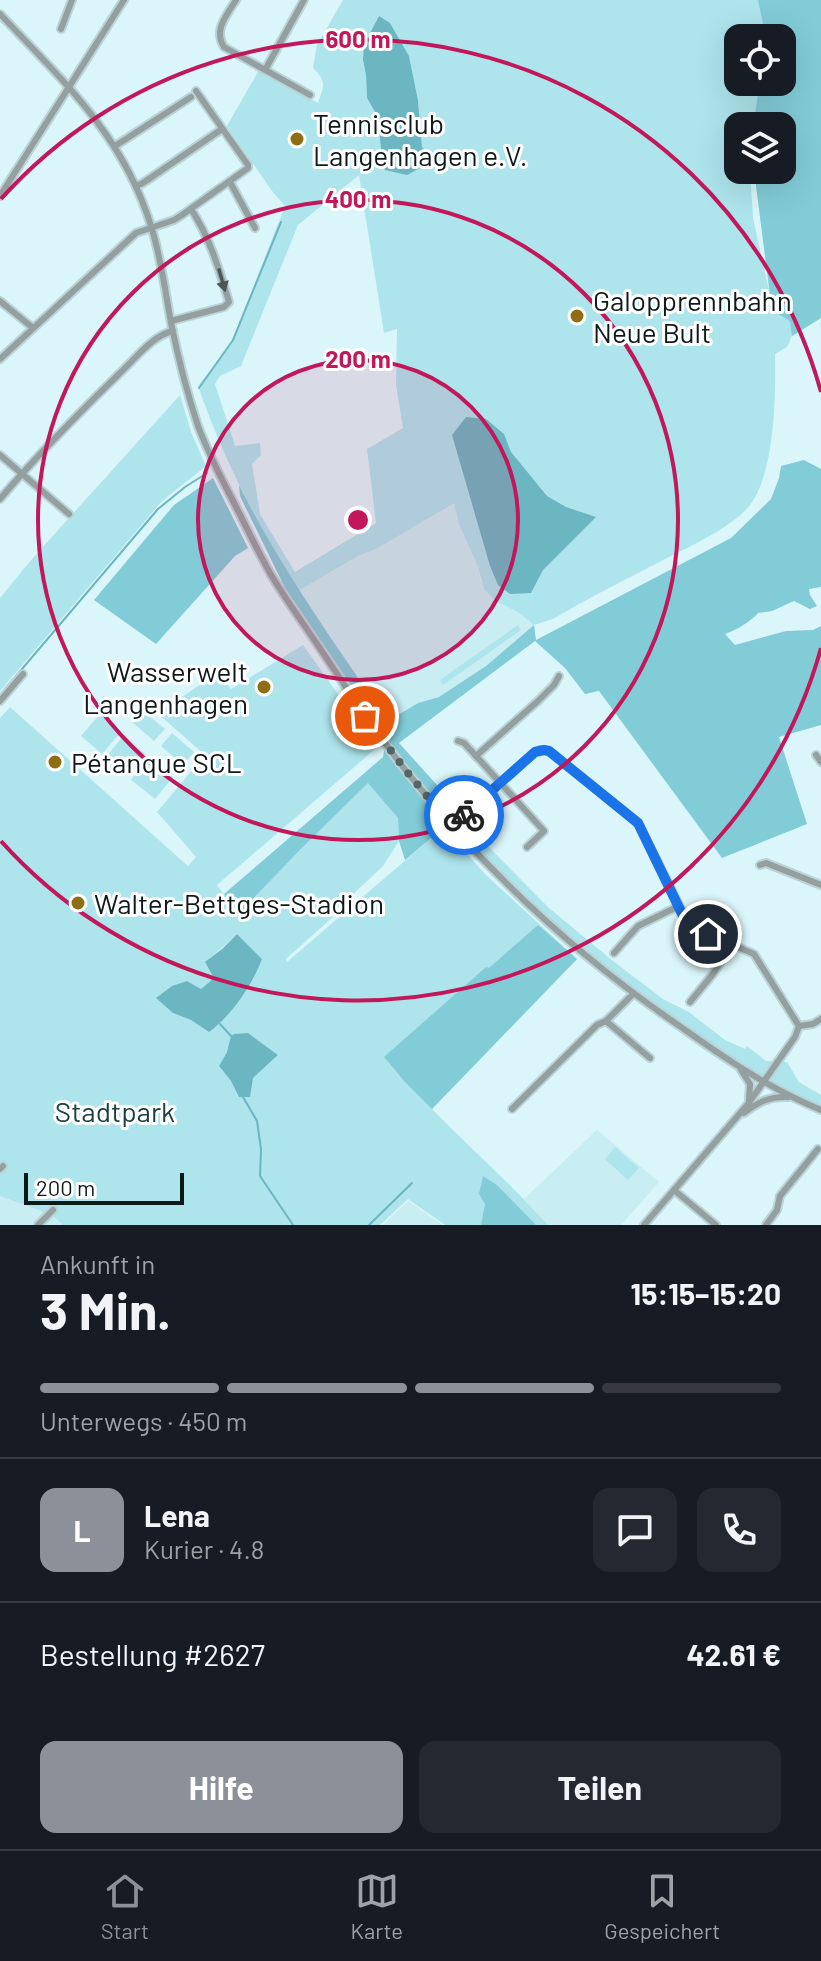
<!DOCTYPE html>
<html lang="de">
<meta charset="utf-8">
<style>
:root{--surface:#171b24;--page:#242831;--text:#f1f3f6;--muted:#9ea1a6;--line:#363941;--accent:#8c9099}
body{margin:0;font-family:Barlow,sans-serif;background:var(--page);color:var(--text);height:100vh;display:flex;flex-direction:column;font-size:30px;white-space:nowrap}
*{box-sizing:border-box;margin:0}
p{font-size:26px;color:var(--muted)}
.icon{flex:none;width:44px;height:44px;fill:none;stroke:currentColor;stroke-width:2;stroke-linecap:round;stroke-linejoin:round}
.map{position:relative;height:1225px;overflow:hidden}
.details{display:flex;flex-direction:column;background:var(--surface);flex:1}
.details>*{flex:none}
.buttons{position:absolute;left:724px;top:24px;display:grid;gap:16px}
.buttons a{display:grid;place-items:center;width:72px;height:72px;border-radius:16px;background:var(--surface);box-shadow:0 8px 32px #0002;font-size:40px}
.scale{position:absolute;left:24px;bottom:20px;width:160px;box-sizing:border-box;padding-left:8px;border:4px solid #0f191a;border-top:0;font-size:22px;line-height:28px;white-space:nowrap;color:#0f191a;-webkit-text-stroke:6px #fff;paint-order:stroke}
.pin{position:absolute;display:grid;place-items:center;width:68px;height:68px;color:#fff;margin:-34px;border:4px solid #fff;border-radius:50%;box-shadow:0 2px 8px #0007}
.courier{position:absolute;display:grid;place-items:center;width:80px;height:80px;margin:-40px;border:6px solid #1a73e8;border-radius:50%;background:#fff;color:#222;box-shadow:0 2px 10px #0007}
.summary em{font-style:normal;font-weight:700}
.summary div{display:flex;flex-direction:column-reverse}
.summary{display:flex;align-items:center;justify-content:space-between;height:136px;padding:0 40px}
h1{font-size:52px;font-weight:700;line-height:60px}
.bar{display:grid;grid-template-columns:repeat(4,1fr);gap:12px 8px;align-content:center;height:96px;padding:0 40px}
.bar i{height:10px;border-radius:6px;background:var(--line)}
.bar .selected{background:var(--accent)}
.bar p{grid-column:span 4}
.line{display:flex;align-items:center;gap:20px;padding:0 40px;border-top:2px solid var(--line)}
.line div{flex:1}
.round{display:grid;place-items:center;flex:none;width:84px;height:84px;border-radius:16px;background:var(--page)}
.cta{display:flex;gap:16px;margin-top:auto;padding:16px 40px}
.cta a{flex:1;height:92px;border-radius:16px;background:var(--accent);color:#fff;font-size:32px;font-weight:700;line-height:92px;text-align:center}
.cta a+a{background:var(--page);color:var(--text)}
.tabs{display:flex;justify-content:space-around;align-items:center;height:112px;border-top:2px solid var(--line);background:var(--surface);font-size:22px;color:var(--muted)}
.tabs a{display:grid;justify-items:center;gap:4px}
.tabs .selected{color:var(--accent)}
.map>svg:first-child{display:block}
.built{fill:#c8edf2}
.green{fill:#aee4ec;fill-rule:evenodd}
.forest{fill:#82ccd7}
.water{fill:#6cb6c1}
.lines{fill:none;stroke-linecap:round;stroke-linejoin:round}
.stream{stroke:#6cb6c1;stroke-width:2}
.minor-casing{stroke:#bad3d6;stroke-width:10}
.minor{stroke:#949fa0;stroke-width:6}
.oneway{fill:#4b5556}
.done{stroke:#566668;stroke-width:8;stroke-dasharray:0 14.4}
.route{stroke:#1a73e8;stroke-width:10}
.ring{fill:none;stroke:#c2185b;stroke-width:4}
.poi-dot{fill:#8f6e13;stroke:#fff;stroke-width:3}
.labels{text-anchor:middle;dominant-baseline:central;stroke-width:6;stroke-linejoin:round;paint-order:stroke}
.poi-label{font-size:28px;fill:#0f191a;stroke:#fff;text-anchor:start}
.park-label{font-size:28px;fill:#1c4045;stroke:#fff}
.centre{fill:#c2185b;stroke:#fff;stroke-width:4}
.ring-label{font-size:24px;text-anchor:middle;font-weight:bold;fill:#c2185b;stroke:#fff;stroke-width:6;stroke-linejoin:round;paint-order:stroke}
</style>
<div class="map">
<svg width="821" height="1225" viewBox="0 0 821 1225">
<rect width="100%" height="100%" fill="#dbf6fa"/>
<g class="built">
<path d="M454 502 459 524 478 567 481 582 534 625 486 666 439 697 418 703 388 721 298 591 358 556 376 549Z"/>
<path d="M597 1130 659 1182 621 1225H548L524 1199Z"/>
<path d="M0 1196 52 1215 63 1225H0Z"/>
<path d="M408 1201 443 1225H383Z"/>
</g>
<g class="green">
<path d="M343 0H821V318L792 336 787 347 775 354C776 395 775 472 750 505 734 526 691 546 667 558 629 578 590 597 553 619L534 625 518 612 496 601 484 589 478 567 459 524 454 503 376 549 358 556 298 591C258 526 223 458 198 386L231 344 285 206 272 191 227 126 259 70 318 103C324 85 327 82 313 68L317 45ZM390 23 409 56 418 100 422 147 382 160 378 116 367 98 366 75 363 60ZM738 38H782V82H738ZM738 126H782V170H754L770 295 753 218 750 170H738ZM359 175 384 333 397 329 396 385 403 428 367 449 376 523 295 572 260 514 252 464 261 455 260 443 235 446 215 384 220 376 241 366 298 225Z"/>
<path d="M180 395 191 432 206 466 162 501 0 691V598L32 559Z"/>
<path d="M518 625 521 630 443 685 440 680Z"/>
<path d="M303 645 353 715 374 750 217 885 241 917 251 901 298 852 369 782 398 818 399 841 383 866 332 914 333 917 286 959 287 962 443 828 486 875 577 959 432 1109C470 1148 511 1184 548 1225H445L408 1199 380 1225H63L52 1215 0 1196V718L10 707 188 866 196 857 157 812 205 755 157 713 206 681 203 675 216 667 231 689ZM237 934 262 959 209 1031 191 1020 173 1013 187 981 201 989 214 978 206 962ZM248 1033 278 1055 253 1078 231 1081 219 1066 227 1052Z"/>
<path d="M143 711 165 729 154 741 133 723Z"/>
<path d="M100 714 121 732 102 754 81 736Z"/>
<path d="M172 733 194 752 183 765 161 746Z"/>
<path d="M124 735 145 754 127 775 106 757Z"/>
<path d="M150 757 173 777 155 799 131 780Z"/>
<path d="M467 825 549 908 613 961 663 999 689 1012 725 1040 745 1049 747 1046 766 1061 787 1062 799 1082 821 1095V1107C758 1079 699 1039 644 998 611 973 578 949 548 921 517 891 489 859 460 828Z"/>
<path d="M615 1147 639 1168 628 1180 605 1159Z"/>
</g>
<g class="forest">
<path d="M758 0H821V318L792 336 790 321 772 310 754 170H782V126H753L760 82H782V38H766Z"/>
<path d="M804 460 821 469V587L809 589 810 595 817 606 810 609 794 601 772 611 758 613C753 620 735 631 725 634L735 645 786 631 813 630 821 626V725L779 737 807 824 722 858 599 691 585 694 565 668 535 641 399 743 456 806 467 825 460 828H443L405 860 399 841 398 818 368 783 298 852 251 901 245 910 247 923 224 894 383 757 386 737 285 588 240 496 239 485C281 569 335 644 388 721L418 703 439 697 486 666 534 625 536 640 731 538 771 499 779 478 781 466Z"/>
<path d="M213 478 248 548 235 556 156 644 94 600 174 505Z"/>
<path d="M538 925 577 959 432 1109 405 1082 384 1057 486 967 489 968Z"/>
<path d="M483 1176 497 1185 536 1225H481L485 1204 479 1194Z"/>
</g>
<g class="water">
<path d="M379 16 390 23 409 56 418 100 422 147 430 155 422 167 407 175 385 170 382 160 378 117 367 98 366 75 363 60 364 45Z"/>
<path d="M466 417 486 419 504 434 511 452 547 496 566 507 596 517 543 570 531 593 510 594 498 585 490 566 452 435Z"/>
<path d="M237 934 262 959C252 985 232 1015 209 1032L191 1020 173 1013 156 998 172 986 187 981 201 989 214 978 205 962 222 949Z"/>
<path d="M248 1033 278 1055 253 1078 250 1097H239L231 1081 219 1066 227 1052 231 1036 234 1034Z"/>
</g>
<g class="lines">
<g class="stream">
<path d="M199 388 233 340 281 222"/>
<path d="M5 689 158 509 185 487 207 473"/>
<path d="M220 1024 231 1036"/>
<path d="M243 1097 257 1121 261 1149 260 1176 293 1225"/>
<path d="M369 1225 412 1183"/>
</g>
<defs>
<g id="minor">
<path d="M236 0C227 15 213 30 224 47L310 95"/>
<path d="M0 14C63 81 123 135 151 226 161 257 165 290 171 323 178 357 187 393 198 426 207 450 219 474 231 497 244 522 256 548 270 573 284 597 301 620 317 644 346 687 374 731 407 772 485 871 577 956 681 1027 726 1059 770 1089 821 1110"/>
<path d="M61 29 72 0"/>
<path d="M265 70 304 0"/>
<path d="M115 146 191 97"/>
<path d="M230 182 255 228"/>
<path d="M136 186 143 183 222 129"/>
<path d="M0 196 124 0"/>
<path d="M0 301 33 328"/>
<path d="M171 321 224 307 229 302C219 269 210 238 191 209"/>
<path d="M0 359 136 233 174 220 182 215 248 168V165L196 91"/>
<path d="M0 455 69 514"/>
<path d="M0 499C38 454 79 413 120 373 135 359 153 335 173 331"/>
<path d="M0 701 23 674"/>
<path d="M458 741 464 743 476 756 544 831 527 847"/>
<path d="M816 755 821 762"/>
<path d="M476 756 538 701 554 685 559 676"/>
<path d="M452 826 535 752 540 750 549 751 638 823 688 923 692 927 754 954 799 1026 795 1037 748 1104 644 1225"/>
<path d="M760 865 766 863 821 885"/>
<path d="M614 953 638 926 679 906"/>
<path d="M690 1002 713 974 731 945"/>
<path d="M606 1021 650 1058"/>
<path d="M799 1026 813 1024 821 1019"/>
<path d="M741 1070 750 1084 749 1100"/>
<path d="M512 1109 597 1025 606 1021 633 994"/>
<path d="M744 1113C758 1102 770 1096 788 1097"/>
<path d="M0 1169 3 1166"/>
<path d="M674 1190 716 1225"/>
<path d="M38 1225 53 1210"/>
<path d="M766 1225 777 1210 780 1196 818 1149"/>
</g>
</defs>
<use href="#minor" class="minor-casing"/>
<use href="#minor" class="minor"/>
</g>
<defs><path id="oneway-solid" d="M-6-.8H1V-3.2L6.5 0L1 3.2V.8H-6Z" transform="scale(2)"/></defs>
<use class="oneway" href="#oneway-solid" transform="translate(222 280) rotate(74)"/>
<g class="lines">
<path class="done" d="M365 716 407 772 452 826 464 815"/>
<path class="route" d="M464 815 535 752 544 750 549 751 638 823 684 918 692 927 708 934"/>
</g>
<circle cx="358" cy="520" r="160" fill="#c2185b" fill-opacity=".12"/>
<g class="ring">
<circle cx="358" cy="520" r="160"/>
<circle cx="358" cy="520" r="320"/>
<path d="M821 648A480 480 0 0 1 1 841M1 199A480 480 0 0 1 821 392"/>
</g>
<g class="poi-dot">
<circle cx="297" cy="139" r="8"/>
<circle cx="577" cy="316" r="8"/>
<circle cx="264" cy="687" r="8"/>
<circle cx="55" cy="762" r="8"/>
<circle cx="78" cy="903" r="8"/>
</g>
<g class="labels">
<g class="poi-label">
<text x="313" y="123">Tennisclub<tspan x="313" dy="32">Langenhagen e.V.</tspan></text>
<text x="593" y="300">Galopprennbahn<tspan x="593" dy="32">Neue Bult</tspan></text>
<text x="248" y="671" text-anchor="end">Wasserwelt<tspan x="248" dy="32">Langenhagen</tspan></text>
<text x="71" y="762">Pétanque SCL</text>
<text x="94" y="903">Walter-Bettges-Stadion</text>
</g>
<g class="park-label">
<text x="115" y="1111">Stadtpark</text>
</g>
</g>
<circle cx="358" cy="520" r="12" class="centre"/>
<g class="ring-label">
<text x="358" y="48">600 m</text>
<text x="358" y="208">400 m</text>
<text x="358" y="368">200 m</text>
</g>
</svg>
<div class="buttons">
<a><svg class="icon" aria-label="locate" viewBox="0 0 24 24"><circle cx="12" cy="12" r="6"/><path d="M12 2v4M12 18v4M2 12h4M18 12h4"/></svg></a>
<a><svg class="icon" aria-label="layers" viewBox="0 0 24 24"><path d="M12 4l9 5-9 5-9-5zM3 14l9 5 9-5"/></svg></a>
</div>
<div class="scale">200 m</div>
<div class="pin" style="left:365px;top:716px;background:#ea580c"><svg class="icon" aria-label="bag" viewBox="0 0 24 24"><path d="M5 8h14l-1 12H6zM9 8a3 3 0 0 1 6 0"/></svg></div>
<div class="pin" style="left:708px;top:934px;background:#1f2937"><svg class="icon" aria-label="home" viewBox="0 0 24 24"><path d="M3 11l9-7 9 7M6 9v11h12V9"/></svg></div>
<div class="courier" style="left:464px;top:815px"><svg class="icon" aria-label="bike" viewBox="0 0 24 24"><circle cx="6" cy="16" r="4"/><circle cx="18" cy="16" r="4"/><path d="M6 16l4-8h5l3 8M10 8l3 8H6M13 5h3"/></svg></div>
</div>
<section class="details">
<div class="summary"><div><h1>3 Min.</h1><p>Ankunft in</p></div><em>15:15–15:20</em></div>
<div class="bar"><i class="selected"></i><i class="selected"></i><i class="selected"></i><i></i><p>Unterwegs · 450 m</p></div>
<div class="line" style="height:144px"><b class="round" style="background:var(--accent);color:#fff">L</b><div><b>Lena</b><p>Kurier · 4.8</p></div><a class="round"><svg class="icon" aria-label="chat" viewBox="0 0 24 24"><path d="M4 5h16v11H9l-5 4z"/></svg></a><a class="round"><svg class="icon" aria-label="phone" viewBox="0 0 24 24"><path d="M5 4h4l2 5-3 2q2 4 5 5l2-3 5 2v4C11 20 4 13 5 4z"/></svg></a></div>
<div class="line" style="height:104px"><div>Bestellung #2627</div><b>42.61 €</b></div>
<div class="cta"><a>Hilfe</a><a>Teilen</a></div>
</section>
<nav class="tabs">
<a class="selected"><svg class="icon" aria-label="home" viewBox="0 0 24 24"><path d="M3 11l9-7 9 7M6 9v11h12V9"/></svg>Start</a>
<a><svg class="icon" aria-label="map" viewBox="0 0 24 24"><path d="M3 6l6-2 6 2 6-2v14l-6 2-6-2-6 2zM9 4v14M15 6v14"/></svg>Karte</a>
<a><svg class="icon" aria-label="saved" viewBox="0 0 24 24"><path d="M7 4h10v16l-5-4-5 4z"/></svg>Gespeichert</a>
</nav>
